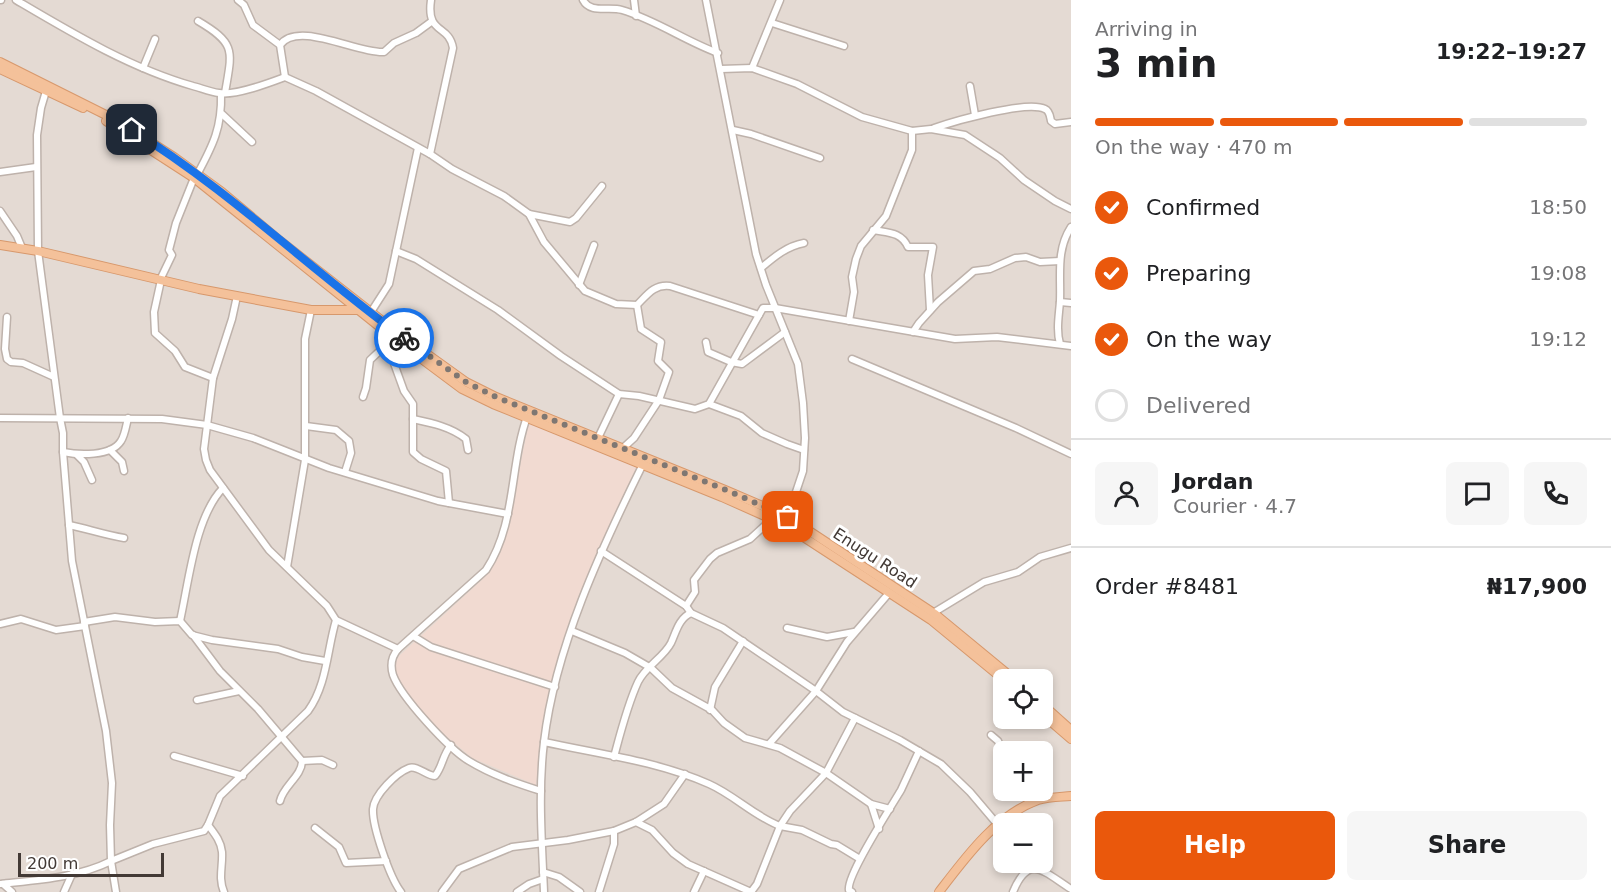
<!DOCTYPE html>
<meta charset="utf-8">
<style>
:root{--surface:#fff;--page:#f6f6f6;--text:#202124;--muted:#757577;--line:#e0e0e0;--accent:#ea580c}
body{margin:0;font-family:"DejaVu Sans",sans-serif;background:var(--page);color:var(--text);height:100vh;display:flex;flex-direction:column;font-size:22px;white-space:nowrap}
*{box-sizing:border-box;margin:0}
p{font-size:20px;color:var(--muted)}
.icon{flex:none;width:33px;height:33px;fill:none;stroke:currentColor;stroke-width:2;stroke-linecap:round;stroke-linejoin:round}
.map{position:relative;flex:1;overflow:hidden}
.sheet{display:flex;flex-direction:column;background:var(--surface);width:540px}
.sheet>*{flex:none}
.buttons{position:absolute;left:993px;top:669px;display:grid;gap:12px}
.buttons a{display:grid;place-items:center;width:60px;height:60px;border-radius:9px;background:var(--surface);box-shadow:0 3px 9px #0003;font-size:30px}
.scale{position:absolute;left:18px;bottom:15px;width:146px;box-sizing:border-box;padding-left:6px;border:3px solid #423935;border-top:0;font-size:16px;line-height:21px;white-space:nowrap;color:#423935;-webkit-text-stroke:4px #fff;paint-order:stroke}
.pin{position:absolute;display:grid;place-items:center;width:51px;height:51px;color:#fff;margin:-26px;border-radius:12px;box-shadow:0 3px 9px #0006}
.courier{position:absolute;display:grid;place-items:center;width:60px;height:60px;margin:-30px;border:4px solid #1a73e8;border-radius:50%;background:#fff;color:#222;box-shadow:0 2px 8px #0007}
.overview em{font-style:normal;font-weight:700}
.overview div{display:flex;flex-direction:column-reverse}
.overview{display:flex;align-items:center;justify-content:space-between;height:102px;padding:0 24px}
h1{font-size:39px;font-weight:700;line-height:45px}
.bar{display:grid;grid-template-columns:repeat(4,1fr);gap:9px 6px;align-content:center;height:72px;padding:0 24px}
.bar i{height:8px;border-radius:4px;background:var(--line)}
.bar .current{background:var(--accent)}
.bar p{grid-column:span 4}
.line{display:flex;align-items:center;gap:15px;padding:0 24px;border-top:2px solid var(--line)}
.line div{flex:1}
.round{display:grid;place-items:center;flex:none;width:63px;height:63px;border-radius:9px;background:var(--page)}
ol{padding:0 24px;list-style:none}
li{display:flex;align-items:center;gap:18px;height:66px}
li p{margin-inline-start:auto}
li .icon{padding:6px;border-radius:50%;background:var(--accent);color:#fff;stroke-width:4}
li:last-child{color:var(--muted)}
li i{width:33px;height:33px;border:3px solid var(--line);border-radius:50%}
.action{display:flex;gap:12px;margin-top:auto;padding:12px 24px}
.action a{flex:1;height:69px;border-radius:9px;background:var(--accent);color:#fff;font-size:24px;font-weight:700;line-height:69px;text-align:center}
.action a+a{background:var(--page);color:var(--text)}
main{display:flex;flex:1;min-height:0}
.map>svg:first-child{display:block}
.residential{fill:#e4dad3;fill-rule:evenodd}
.commercial{fill:#f1dad1}
.lines{fill:none;stroke-linecap:round;stroke-linejoin:round}
.minor-casing{stroke:#beb2ab;stroke-width:9}
.major-casing{stroke:#d7986c;stroke-width:10}
.minor{stroke:#fff;stroke-width:6}
.major{stroke:#f4c19a;stroke-width:8}
.done{stroke:#7f7772;stroke-width:6;stroke-dasharray:0 10.8}
.route{stroke:#1a73e8;stroke-width:8}
.labels{text-anchor:middle;dominant-baseline:central;stroke-width:6;stroke-linejoin:round;paint-order:stroke}
.street-label{font-size:16px;fill:#423935;stroke:#fff}
</style>
<main>
<div class="map">
<svg width="1071" height="892" viewBox="0 0 1071 892">
<rect width="100%" height="100%" fill="#f0e9e4"/>
<path class="residential" d="M0 0H1071V892H0ZM1004 680H1042V718H1004ZM1004 752H1042V790H1004ZM1004 824H1042V862H1004Z"/>
<path class="commercial" d="M529 422 639 466 578 597 543 719 536 785 472 758 445 735 407 695 394 675 393 669 399 656 484 578 499 556 510 515Z"/>
<g class="lines">
<defs>
<g id="minor">
<path d="M0 0H1"/>
<path d="M16 0C72 33 130 68 193 86 201 88 210 92 219 93 235 96 269 83 285 77L316 91 430 154 452 169 504 196 529 214 544 242 585 291 616 304 637 305C647 295 654 284 670 286L759 315 763 308H775L955 339 997 337 1071 346"/>
<path d="M238 0 244 5 253 25 280 45 285 77"/>
<path d="M583 0C590 14 609 6 622 10 656 20 685 41 718 53"/>
<path d="M634 0 636 16"/>
<path d="M706 0 756 254 766 285 798 364 803 403 805 438 803 471 785 525"/>
<path d="M198 21C237 44 232 51 225 93"/>
<path d="M772 23 844 46"/>
<path d="M280 45C298 20 358 54 384 52L394 43 416 33 431 22"/>
<path d="M143 68 155 39"/>
<path d="M752 68 780 0"/>
<path d="M721 69 752 68 797 84 862 117 912 131 931 129 965 135 1000 158 1024 180 1055 201 1071 209"/>
<path d="M970 86 975 115"/>
<path d="M46 91 41 108 37 135 38 251 60 418 63 433V452L72 561 106 731 112 783 110 825 111 861 153 844 204 831 208 825 220 796 308 711C327 685 327 650 336 620"/>
<path d="M222 114 252 142"/>
<path d="M934 128C955 121 1027 100 1045 109 1050 111 1050 117 1051 121L1055 124 1071 122"/>
<path d="M733 130 751 134 820 158"/>
<path d="M430 154 453 48C449 24 426 35 431 0"/>
<path d="M0 172 36 167"/>
<path d="M198 173C213 145 222 127 221 94"/>
<path d="M0 211 17 236 22 248"/>
<path d="M529 214 570 222 576 218 602 186"/>
<path d="M873 230C889 233 901 232 908 247H933L928 275 930 310"/>
<path d="M396 251 416 259 498 310 561 356 619 394 639 396 695 409 709 404 759 315"/>
<path d="M761 268C774 257 787 246 804 243"/>
<path d="M160 280 172 255 169 250 176 223 194 178"/>
<path d="M161 280 154 312 155 333 175 351 185 367 213 378"/>
<path d="M579 285 594 245"/>
<path d="M237 296 232 319 213 378 204 449 206 460 210 470 269 550 327 606 336 620 398 649"/>
<path d="M1060 302 1071 303"/>
<path d="M371 312 389 284 418 148"/>
<path d="M7 317 5 349 7 359 11 362 23 363 54 377"/>
<path d="M849 321 854 292 852 277 856 259 861 246 886 216 912 150V131"/>
<path d="M913 332 919 323 938 302 974 271 990 269 1015 258 1026 257 1040 262 1060 261"/>
<path d="M706 342 708 352 731 362 742 364 785 332"/>
<path d="M387 344 404 391 413 404V452L421 459 446 471 449 503"/>
<path d="M1060 344C1056 329 1059 316 1060 301 1061 275 1056 250 1071 227"/>
<path d="M852 359 1016 428 1071 454"/>
<path d="M363 397 366 388 370 360 387 344 388 341"/>
<path d="M709 404 741 416 762 433 787 444 804 450"/>
<path d="M528 414C509 465 517 523 486 570L398 649C391 657 390 665 393 675 401 697 449 749 469 761 492 775 516 783 541 791"/>
<path d="M0 418 162 419 207 425 253 438 329 468 438 501 508 514"/>
<path d="M413 419C432 423 451 427 466 439L468 450"/>
<path d="M306 426 336 430 349 441 351 453 345 472"/>
<path d="M598 438 619 394"/>
<path d="M623 448 634 438 659 400 669 372 658 361 661 342 641 329 637 305"/>
<path d="M110 450 122 462 124 471"/>
<path d="M63 452C78 455 111 457 121 441 125 435 126 426 128 418"/>
<path d="M77 455 84 462 92 480"/>
<path d="M69 525C88 529 105 535 124 538"/>
<path d="M601 551 686 606 691 613 723 628 816 691 843 712 900 740 941 764 970 792 998 825"/>
<path d="M287 567 305 460V339L311 310"/>
<path d="M686 606 695 592 694 580 710 559 717 553 750 539 772 519"/>
<path d="M933 613 984 582 1018 572 1040 557 1071 548"/>
<path d="M180 621C189 581 195 517 223 488"/>
<path d="M84 622 115 617 155 622 180 621 192 635 212 640 278 649 302 657 325 661"/>
<path d="M0 624 21 619 56 630 85 626"/>
<path d="M787 628 827 637 854 632"/>
<path d="M572 631 625 653 651 668 672 688 712 710 724 723 745 738 780 748 826 773 871 804 890 809"/>
<path d="M193 635 220 671 258 709 302 761C302 776 283 786 280 801"/>
<path d="M413 636 431 647 555 687"/>
<path d="M197 700 239 691"/>
<path d="M710 710 715 687 743 641"/>
<path d="M991 735 998 741 1004 755"/>
<path d="M544 742C599 754 657 761 709 784 734 795 754 816 780 826L790 811 826 773 855 718"/>
<path d="M769 744 816 691 847 642 889 593"/>
<path d="M174 756 243 776"/>
<path d="M614 757C621 731 627 706 638 682 645 667 664 657 671 643 676 632 679 618 691 613"/>
<path d="M302 761 322 760 333 765"/>
<path d="M1029 790 1031 803"/>
<path d="M871 804 879 829"/>
<path d="M636 822 652 830 673 853 688 864 751 892 757 884 780 826 802 830 831 844 837 845 860 859"/>
<path d="M208 825C214 833 221 841 222 852 223 866 218 878 224 892"/>
<path d="M315 828 339 847 346 863 386 861"/>
<path d="M543 872 559 877 580 892"/>
<path d="M0 884C37 880 77 878 111 861L116 892"/>
<path d="M3 884 12 892"/>
<path d="M64 892 72 874"/>
<path d="M401 892C390 878 372 826 373 809 374 795 396 773 409 768 417 765 427 776 435 776 443 766 442 756 451 745"/>
<path d="M442 892 459 869 512 847 568 840 614 831 636 822 664 804 685 774"/>
<path d="M517 892 529 884 543 879"/>
<path d="M544 892C542 843 538 791 544 742 555 648 601 549 643 464"/>
<path d="M599 892 614 844V831"/>
<path d="M694 892 704 871"/>
<path d="M852 892 849 890C846 876 891 807 901 790 907 777 913 764 919 751"/>
<path d="M1013 892C1029 853 1044 872 1071 889"/>
</g>
<g id="major">
<path d="M0 62 118 121 174 157 222 192 279 240 395 331 466 382 496 397 725 490 788 517 935 614 1015 680"/>
<path d="M0 69 83 108"/>
<path d="M106 121 194 178 391 336 462 389 493 404 722 497 785 525 931 620 1004 680"/>
<path d="M0 245 38 251 199 289 311 310H358"/>
<path d="M1042 704 1071 730"/>
<path d="M1042 714 1071 739"/>
<path d="M939 892C965 858 996 815 1038 800 1049 797 1060 797 1071 796"/>
</g>
</defs>
<use href="#minor" class="minor-casing"/>
<use href="#major" class="major-casing"/>
<use href="#minor" class="minor"/>
<use href="#major" class="major"/>
</g>
<g class="lines">
<path class="done" d="M404 338 466 382 496 397 726 490 788 517"/>
<path class="route" d="M132 130C229 190 312 271 404 338"/>
</g>
<g class="labels">
<g class="street-label">
<text transform="translate(875 558) rotate(33)">Enugu Road</text>
</g>
</g>
</svg>
<div class="buttons">
<a><svg class="icon" aria-label="locate" viewBox="0 0 24 24"><circle cx="12" cy="12" r="6"/><path d="M12 2v4M12 18v4M2 12h4M18 12h4"/></svg></a>
<a>+</a>
<a>−</a>
</div>
<div class="scale">200 m</div>
<div class="pin" style="left:788px;top:517px;background:#ea580c"><svg class="icon" aria-label="bag" viewBox="0 0 24 24"><path d="M5 8h14l-1 12H6zM9 8a3 3 0 0 1 6 0"/></svg></div>
<div class="pin" style="left:132px;top:130px;background:#1f2937"><svg class="icon" aria-label="home" viewBox="0 0 24 24"><path d="M3 11l9-7 9 7M6 9v11h12V9"/></svg></div>
<div class="courier" style="left:404px;top:338px"><svg class="icon" aria-label="bike" viewBox="0 0 24 24"><circle cx="6" cy="16" r="4"/><circle cx="18" cy="16" r="4"/><path d="M6 16l4-8h5l3 8M10 8l3 8H6M13 5h3"/></svg></div>
</div>
<section class="sheet">
<div class="overview"><div><h1>3 min</h1><p>Arriving in</p></div><em>19:22–19:27</em></div>
<div class="bar"><i class="current"></i><i class="current"></i><i class="current"></i><i></i><p>On the way · 470 m</p></div>
<ol>
<li><svg class="icon" aria-label="check" viewBox="0 0 24 24"><path d="M5 12l5 5 9-10"/></svg>Confirmed<p>18:50</p></li>
<li><svg class="icon" aria-label="check" viewBox="0 0 24 24"><path d="M5 12l5 5 9-10"/></svg>Preparing<p>19:08</p></li>
<li><svg class="icon" aria-label="check" viewBox="0 0 24 24"><path d="M5 12l5 5 9-10"/></svg>On the way<p>19:12</p></li>
<li><i></i>Delivered</li>
</ol>
<div class="line" style="height:108px"><a class="round"><svg class="icon" aria-label="person" viewBox="0 0 24 24"><circle cx="12" cy="8" r="4"/><path d="M4 21q1-7 8-7t8 7"/></svg></a><div><b>Jordan</b><p>Courier · 4.7</p></div><a class="round"><svg class="icon" aria-label="chat" viewBox="0 0 24 24"><path d="M4 5h16v11H9l-5 4z"/></svg></a><a class="round"><svg class="icon" aria-label="phone" viewBox="0 0 24 24"><path d="M5 4h4l2 5-3 2q2 4 5 5l2-3 5 2v4C11 20 4 13 5 4z"/></svg></a></div>
<div class="line" style="height:78px"><div>Order #8481</div><b>₦17,900</b></div>
<div class="action"><a>Help</a><a>Share</a></div>
</section>
</main>
